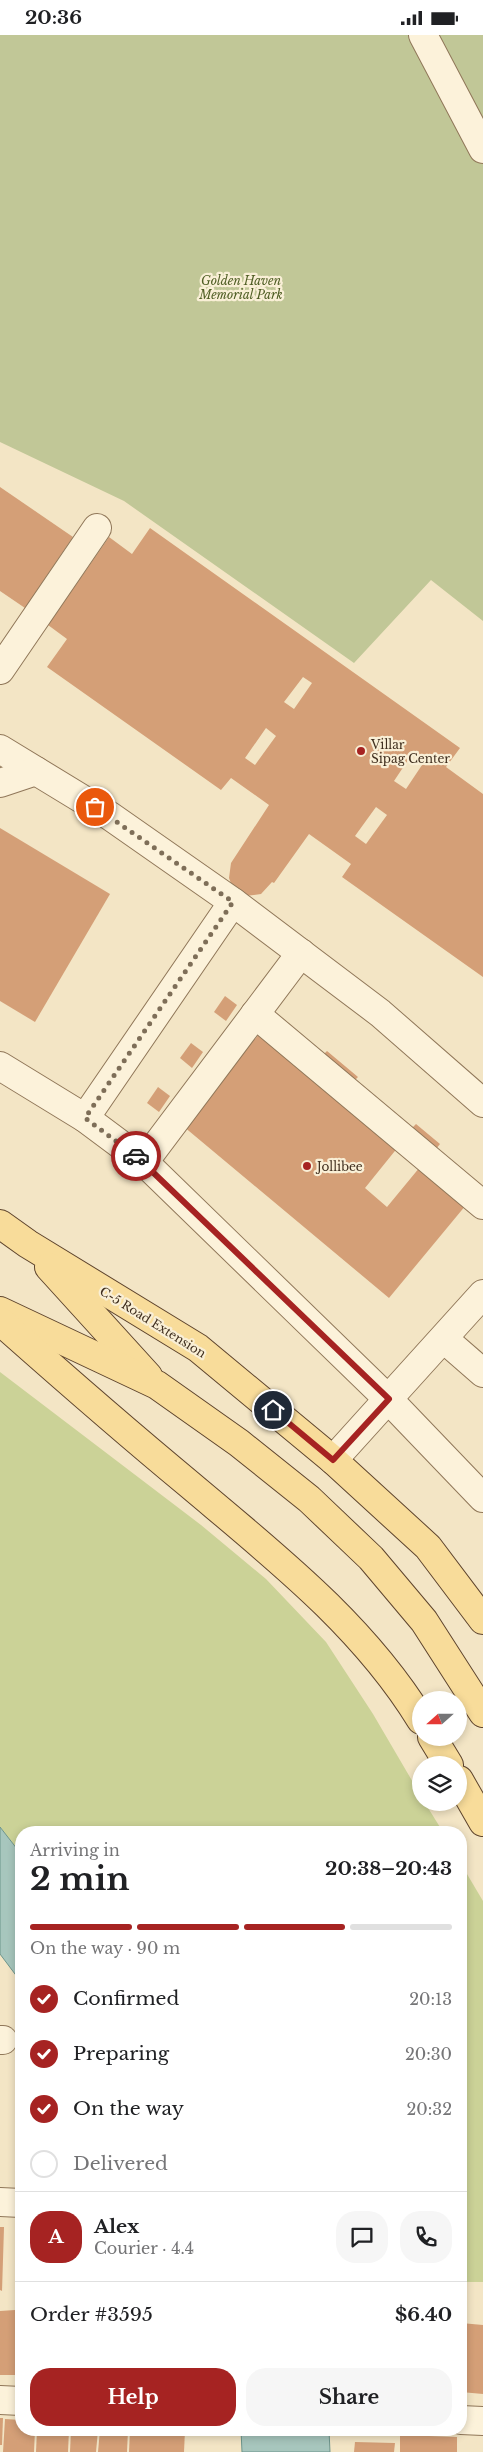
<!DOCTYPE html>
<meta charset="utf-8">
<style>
:root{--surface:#fff;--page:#f6f6f6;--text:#202124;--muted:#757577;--line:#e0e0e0;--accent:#a62322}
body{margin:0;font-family:"Libre Baskerville",serif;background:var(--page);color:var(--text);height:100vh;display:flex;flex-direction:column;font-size:19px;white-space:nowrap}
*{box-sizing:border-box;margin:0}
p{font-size:16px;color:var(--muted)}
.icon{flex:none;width:28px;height:28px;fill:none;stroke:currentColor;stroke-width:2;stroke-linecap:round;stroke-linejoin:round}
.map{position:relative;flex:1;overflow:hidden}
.details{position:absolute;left:15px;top:1791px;width:452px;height:610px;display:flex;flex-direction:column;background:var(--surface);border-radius:20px;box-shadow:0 2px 8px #0003}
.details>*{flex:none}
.needle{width:32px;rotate:249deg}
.fabs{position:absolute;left:412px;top:1656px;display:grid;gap:10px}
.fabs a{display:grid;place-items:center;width:55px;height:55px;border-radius:50%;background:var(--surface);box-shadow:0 2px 8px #0003;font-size:25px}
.pin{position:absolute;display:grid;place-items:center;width:42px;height:42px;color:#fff;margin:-21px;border:2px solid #fff;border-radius:50%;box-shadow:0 1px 5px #0007}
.courier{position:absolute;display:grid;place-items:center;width:50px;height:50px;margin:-25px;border:4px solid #a62322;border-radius:50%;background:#fff;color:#222;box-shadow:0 1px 6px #0007}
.overview em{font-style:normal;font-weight:700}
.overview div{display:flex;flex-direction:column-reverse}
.overview{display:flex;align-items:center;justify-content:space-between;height:85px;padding:0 15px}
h1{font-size:32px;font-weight:700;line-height:38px}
.bar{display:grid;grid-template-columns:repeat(4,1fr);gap:8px 5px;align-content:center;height:60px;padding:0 15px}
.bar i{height:6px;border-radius:4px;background:var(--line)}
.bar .current{background:var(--accent)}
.bar p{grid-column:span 4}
.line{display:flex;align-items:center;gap:12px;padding:0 15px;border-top:1px solid var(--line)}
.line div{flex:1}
.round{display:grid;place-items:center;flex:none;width:52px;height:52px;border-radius:20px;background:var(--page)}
ol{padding:0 15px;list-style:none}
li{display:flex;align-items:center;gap:15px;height:55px}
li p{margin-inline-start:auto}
li .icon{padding:5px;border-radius:50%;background:var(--accent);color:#fff;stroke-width:4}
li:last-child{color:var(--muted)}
li i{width:28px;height:28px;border:2px solid var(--line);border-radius:50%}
.cta{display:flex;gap:10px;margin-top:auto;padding:10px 15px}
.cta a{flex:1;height:58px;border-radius:20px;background:var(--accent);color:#fff;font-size:20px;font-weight:700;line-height:58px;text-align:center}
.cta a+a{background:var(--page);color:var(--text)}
.status{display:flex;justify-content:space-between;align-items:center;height:35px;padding:0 25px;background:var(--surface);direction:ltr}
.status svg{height:14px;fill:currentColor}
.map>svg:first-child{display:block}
.green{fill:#cbd297}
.cemetery{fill:#c1c797}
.water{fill:#a7c6bd;stroke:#6d958c}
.building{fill:#d49f77;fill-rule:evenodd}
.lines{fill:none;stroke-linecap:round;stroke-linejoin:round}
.minor-casing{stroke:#907759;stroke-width:30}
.major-casing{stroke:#5e442d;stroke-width:30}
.minor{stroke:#fcf2da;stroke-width:28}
.major{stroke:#f8dc9a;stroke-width:28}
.done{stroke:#7e6e58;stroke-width:5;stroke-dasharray:0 9}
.route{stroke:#a62322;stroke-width:6}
.poi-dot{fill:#a62322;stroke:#f9efd6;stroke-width:2}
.labels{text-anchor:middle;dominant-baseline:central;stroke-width:4.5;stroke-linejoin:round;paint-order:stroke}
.park-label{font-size:12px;font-style:italic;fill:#4e5d23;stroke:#f9efd6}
.poi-label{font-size:12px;fill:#3f2e1e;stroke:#f9efd6;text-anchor:start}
.street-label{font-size:12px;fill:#3f2e1e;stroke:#f9efd6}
</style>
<div class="status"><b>20:36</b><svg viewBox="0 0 49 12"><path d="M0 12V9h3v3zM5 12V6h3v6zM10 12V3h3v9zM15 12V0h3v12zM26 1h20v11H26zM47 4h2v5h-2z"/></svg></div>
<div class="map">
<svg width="483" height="2417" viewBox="0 0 483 2417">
<rect width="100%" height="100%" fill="#f3e5c5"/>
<g class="green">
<path d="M0 1337 201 1490 266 1544 326 1607 373 1679 421 1761V1768H425L443 1797 21 1798V1819L0 1792Z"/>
<path d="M461 1829 483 1866V2247H461Z"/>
</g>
<path class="cemetery" d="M0 0H483V586L431 545 354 628 124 466 0 407Z"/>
<g class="water">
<path d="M0 1792 21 1819V1947L0 1919Z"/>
<path d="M241 2395H329L330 2417H242Z"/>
</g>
<g class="building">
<path d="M0 452 73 502 25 573 0 556Z"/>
<path d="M150 493 460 713 446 732 483 759V942L342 842 351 829 309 799 274 848 272 847 261 859 245 861 232 851 229 843 231 828 269 770 231 743 221 755 47 632 67 604 48 590 109 502 132 519ZM303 642 312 648 294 674 284 667ZM266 693 276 701 255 730 245 723ZM412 719 424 727 406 754 394 746ZM376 772 387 780 366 809 355 801Z"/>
<path d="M0 793 110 859 35 987 0 966Z"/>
<path d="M225 961 237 970 226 986 214 977Z"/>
<path d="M260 998 323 1020 327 1016 358 1042 354 1046 411 1094 416 1089 440 1109 436 1114 466 1170 389 1263 183 1091ZM411 1096 434 1115 387 1172 365 1153Z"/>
<path d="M191 1008 203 1017 192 1033 180 1023Z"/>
<path d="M158 1052 170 1061 159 1077 147 1068Z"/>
<path d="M0 2192H4L2 2256 0 2255Z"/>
<path d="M15 2275 18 2340H0V2276Z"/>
<path d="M461 2288 483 2290V2359L461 2357Z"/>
<path d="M0 2383H3L2 2410H0Z"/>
<path d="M5 2384 21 2385V2395H35L34 2417H3Z"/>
<path d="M37 2395H69L68 2417H36Z"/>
<path d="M71 2395H98L96 2417H70Z"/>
<path d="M100 2395H128L127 2417H98Z"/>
<path d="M130 2395H185L184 2417H129Z"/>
<path d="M400 2400 457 2402V2417H400Z"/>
<path d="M355 2407 395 2408 394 2417H354Z"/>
</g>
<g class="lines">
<defs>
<g id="minor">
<path d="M423 0 483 114"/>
<path d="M0 635 97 493"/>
<path d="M0 714 110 781 233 867 380 978 483 1068"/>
<path d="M0 748 36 736"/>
<path d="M255 979 483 1170"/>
<path d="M0 1031 85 1083 144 1127 389 1365 483 1463"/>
<path d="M85 1083 233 867"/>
<path d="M144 1127 301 918"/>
<path d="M444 1304 483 1338"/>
<path d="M333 1425 483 1259"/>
<path d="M0 2005H3"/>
<path d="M0 2167 21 2168"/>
<path d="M0 2365 21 2366"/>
<path d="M461 2385 483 2386"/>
</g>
<g id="major">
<path d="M0 1189 28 1209 198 1313 333 1425 428 1512 483 1585"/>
<path d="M49 1232 148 1341"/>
<path d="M0 1276 157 1350 239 1408 309 1464 371 1523 424 1586 483 1678"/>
<path d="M0 1286C62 1341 125 1396 189 1449 273 1520 363 1590 421 1685"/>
<path d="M432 1702 449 1730"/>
<path d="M459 1745 483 1787"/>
</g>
</defs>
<use href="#minor" class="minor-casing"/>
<use href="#major" class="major-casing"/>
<use href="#minor" class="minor"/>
<use href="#major" class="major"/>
</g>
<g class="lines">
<path class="done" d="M95 772 233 867 85 1083 136 1121"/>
<path class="route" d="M136 1121 389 1364 333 1425 273 1375"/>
</g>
<g class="poi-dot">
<circle cx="361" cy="716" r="5"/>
<circle cx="307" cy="1131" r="5"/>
</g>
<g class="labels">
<g class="park-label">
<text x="241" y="245">Golden Haven<tspan x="241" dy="14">Memorial Park</tspan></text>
</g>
<g class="poi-label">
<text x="371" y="709">Villar<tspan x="371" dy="14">Sipag Center</tspan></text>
<text x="317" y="1131">Jollibee</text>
</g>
<g class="street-label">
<text transform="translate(153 1287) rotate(32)">C-5 Road Extension</text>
</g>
</g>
</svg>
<div class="fabs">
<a><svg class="needle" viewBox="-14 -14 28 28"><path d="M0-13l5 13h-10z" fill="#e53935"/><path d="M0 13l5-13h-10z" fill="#757577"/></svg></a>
<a><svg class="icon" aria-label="layers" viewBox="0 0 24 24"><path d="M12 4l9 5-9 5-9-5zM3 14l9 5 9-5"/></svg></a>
</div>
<div class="pin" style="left:95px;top:772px;background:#ea580c"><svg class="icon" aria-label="bag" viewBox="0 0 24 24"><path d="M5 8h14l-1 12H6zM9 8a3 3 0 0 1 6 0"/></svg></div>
<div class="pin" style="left:273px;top:1375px;background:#1f2937"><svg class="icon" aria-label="home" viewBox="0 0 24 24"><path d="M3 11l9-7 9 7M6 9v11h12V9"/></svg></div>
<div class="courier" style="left:136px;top:1121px"><svg class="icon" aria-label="car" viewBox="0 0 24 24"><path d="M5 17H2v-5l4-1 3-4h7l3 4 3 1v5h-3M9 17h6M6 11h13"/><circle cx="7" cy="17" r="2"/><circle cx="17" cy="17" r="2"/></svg></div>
<section class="details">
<div class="overview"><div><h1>2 min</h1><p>Arriving in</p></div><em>20:38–20:43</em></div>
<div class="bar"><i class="current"></i><i class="current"></i><i class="current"></i><i></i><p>On the way · 90 m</p></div>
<ol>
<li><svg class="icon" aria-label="check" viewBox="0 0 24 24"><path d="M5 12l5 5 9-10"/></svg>Confirmed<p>20:13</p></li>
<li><svg class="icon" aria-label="check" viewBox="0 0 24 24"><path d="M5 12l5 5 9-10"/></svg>Preparing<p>20:30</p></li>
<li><svg class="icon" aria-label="check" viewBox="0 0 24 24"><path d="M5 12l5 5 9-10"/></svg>On the way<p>20:32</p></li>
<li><i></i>Delivered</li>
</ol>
<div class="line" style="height:90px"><b class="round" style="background:var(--accent);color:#fff">A</b><div><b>Alex</b><p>Courier · 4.4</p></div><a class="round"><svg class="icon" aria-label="chat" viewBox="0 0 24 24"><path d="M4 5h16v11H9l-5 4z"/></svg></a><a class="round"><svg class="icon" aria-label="phone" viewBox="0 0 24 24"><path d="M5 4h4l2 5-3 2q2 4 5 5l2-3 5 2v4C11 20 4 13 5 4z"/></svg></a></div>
<div class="line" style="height:65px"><div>Order #3595</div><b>$6.40</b></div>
<div class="cta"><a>Help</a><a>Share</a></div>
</section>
</div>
